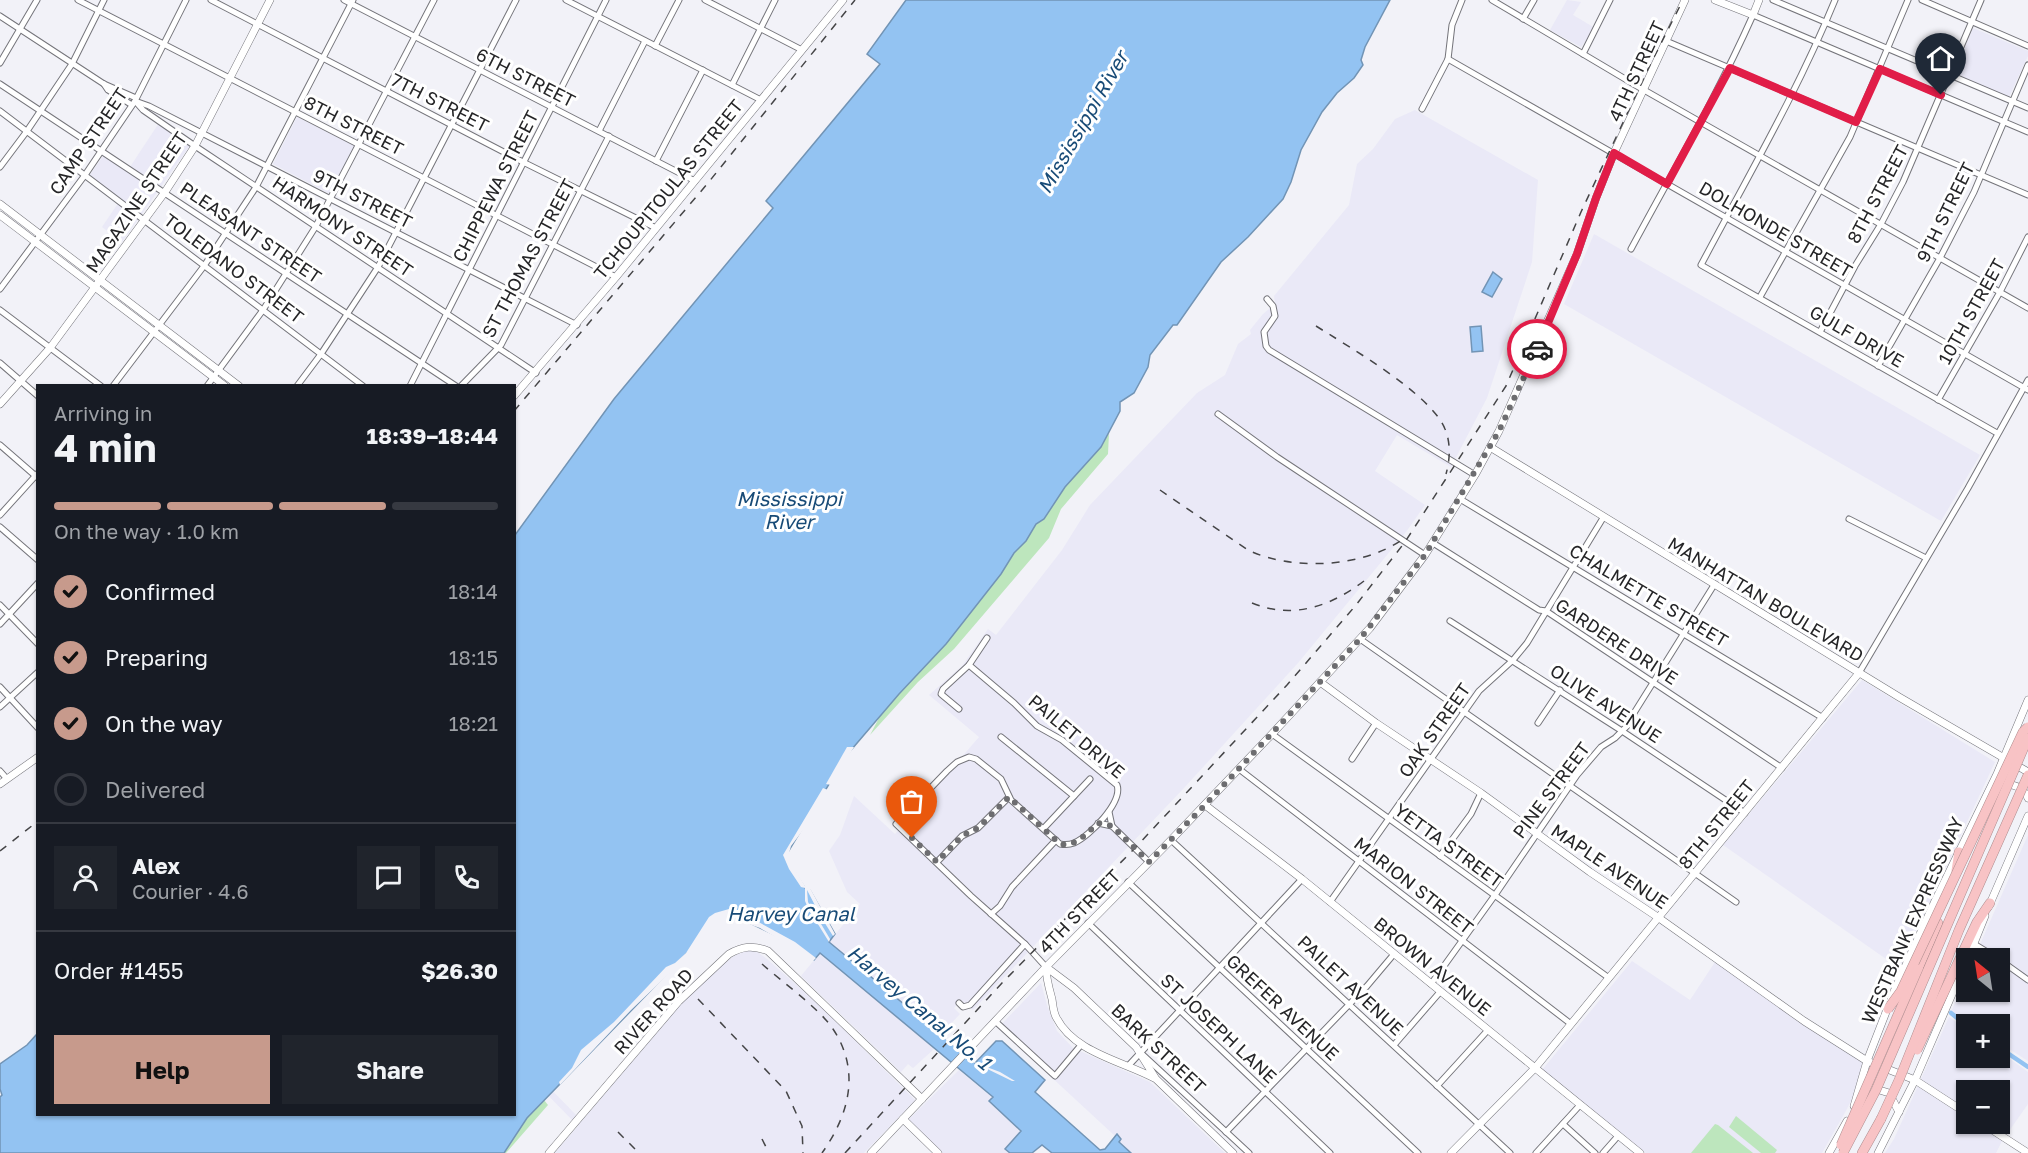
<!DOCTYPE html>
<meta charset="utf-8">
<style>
:root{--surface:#171b24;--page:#20242c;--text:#f1f3f6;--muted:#9ea1a6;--line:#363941;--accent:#c79a8c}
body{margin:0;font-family:"Golos Text",sans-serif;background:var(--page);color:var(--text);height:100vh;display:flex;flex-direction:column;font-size:22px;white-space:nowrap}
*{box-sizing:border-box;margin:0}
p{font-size:20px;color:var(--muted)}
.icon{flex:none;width:33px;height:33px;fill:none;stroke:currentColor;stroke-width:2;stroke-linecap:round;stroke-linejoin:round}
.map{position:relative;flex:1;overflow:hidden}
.panel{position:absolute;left:36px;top:384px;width:480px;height:732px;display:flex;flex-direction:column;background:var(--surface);border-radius:0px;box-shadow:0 2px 4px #0004}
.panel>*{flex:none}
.needle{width:39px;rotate:330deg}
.fabs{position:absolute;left:1956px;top:948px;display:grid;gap:12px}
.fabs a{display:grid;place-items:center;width:54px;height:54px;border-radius:0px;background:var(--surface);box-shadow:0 2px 4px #0004;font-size:30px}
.pin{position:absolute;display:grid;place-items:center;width:51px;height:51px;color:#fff;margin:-62px -26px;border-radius:50% 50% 50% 0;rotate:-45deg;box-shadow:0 0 6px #0007}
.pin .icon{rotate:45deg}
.courier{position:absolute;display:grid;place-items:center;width:60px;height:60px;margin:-30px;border:4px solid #e11d48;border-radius:50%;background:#fff;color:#222;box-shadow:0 2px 8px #0007}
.summary em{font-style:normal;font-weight:700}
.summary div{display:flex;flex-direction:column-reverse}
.summary{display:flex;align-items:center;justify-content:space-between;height:102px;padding:0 18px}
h1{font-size:39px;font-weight:700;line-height:45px}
.bar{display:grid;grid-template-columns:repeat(4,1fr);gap:9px 6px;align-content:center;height:72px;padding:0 18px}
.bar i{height:8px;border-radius:4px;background:var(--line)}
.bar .selected{background:var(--accent)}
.bar p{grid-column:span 4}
.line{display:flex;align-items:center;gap:15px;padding:0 18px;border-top:2px solid var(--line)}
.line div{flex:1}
.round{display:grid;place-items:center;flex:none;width:63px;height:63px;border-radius:0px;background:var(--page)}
ol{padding:0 18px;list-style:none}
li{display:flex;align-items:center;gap:18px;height:66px}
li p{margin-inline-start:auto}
li .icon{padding:6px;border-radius:50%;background:var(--accent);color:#111;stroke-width:4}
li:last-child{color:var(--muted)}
li i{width:33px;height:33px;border:3px solid var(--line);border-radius:50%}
.primary-button{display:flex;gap:12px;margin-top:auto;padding:12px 18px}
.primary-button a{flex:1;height:69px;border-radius:0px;background:var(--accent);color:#111;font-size:24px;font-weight:700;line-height:69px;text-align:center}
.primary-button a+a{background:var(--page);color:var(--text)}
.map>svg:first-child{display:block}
.built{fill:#eae9f7;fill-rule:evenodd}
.green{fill:#bde6bd}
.water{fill:#93c3f2;stroke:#7294b5;stroke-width:1.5}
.pier{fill:#f2f2f8}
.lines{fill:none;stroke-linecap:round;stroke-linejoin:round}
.canal{stroke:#93c3f2;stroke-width:4.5}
.street-casing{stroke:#75757b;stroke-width:7}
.secondary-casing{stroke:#75757b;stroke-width:8}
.highway-casing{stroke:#ae8c8e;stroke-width:10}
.street{stroke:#fff;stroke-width:5}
.secondary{stroke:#fff;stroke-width:7}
.highway{stroke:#f8c3c5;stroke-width:9}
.rail{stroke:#454547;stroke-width:1.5;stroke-dasharray:8 8;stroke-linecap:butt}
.highway-bridge-casing{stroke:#ae8c8e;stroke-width:10;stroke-linecap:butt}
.highway-bridge{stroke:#f8c3c5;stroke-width:9}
.done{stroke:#6d6d70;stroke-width:6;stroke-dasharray:0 10.8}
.route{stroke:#e11d48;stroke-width:8}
.labels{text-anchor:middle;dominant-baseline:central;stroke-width:6;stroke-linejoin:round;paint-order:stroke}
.street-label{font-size:18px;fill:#252527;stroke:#fff}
.water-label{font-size:20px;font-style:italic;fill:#184b77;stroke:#fff}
</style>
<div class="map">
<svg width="2028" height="1153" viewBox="0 0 2028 1153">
<rect width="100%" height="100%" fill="#f2f2f8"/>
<g class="built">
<path d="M1567 0 1581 2 1573 15 1595 28 1581 47 1550 30Z"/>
<path d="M1973 28 2028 51V56L2009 97 1954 74Z"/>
<path d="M1415 110 1538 180 1532 262 1487 398 1451 467 1397 435 1375 471 1425 505 1406 532 1298 663 1184 788 973 1010 961 1000 954 1008 960 1014 946 1029 950 1033 945 1039 829 942 860 904 847 892 829 851 840 835 854 796 895 834 979 737 929 695 962 666 988 629 996 635 1062 550 1090 505 1197 393 1225 375 1238 344 1251 334 1250 330 1263 314 1275 304 1274 296 1349 205 1357 164 1373 149 1395 119Z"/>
<path d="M297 117 355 146 330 194 273 164Z"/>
<path d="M159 123 191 144 122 242 102 227 121 199 89 176 104 155 128 170Z"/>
<path d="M1594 234 1980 455 1941 521 1564 304Z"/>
<path d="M1862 680 1995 762 1899 968 1723 845Z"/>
<path d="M2028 835V1061L2000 1043V1024H1967L1951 1012 1966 976V992H2000V958H1974Z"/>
<path d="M750 950 756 951 767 959 817 1003 915 1100 901 1115 864 1153H555L578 1126 533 1080 539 1077 582 1121 689 995 731 958 740 953Z"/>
<path d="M820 953 911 1029 934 1049 913 1068 908 1064 901 1072 801 976Z"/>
<path d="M1632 961 1690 1000 1715 962 1868 1065 1847 1109 1822 1153H1646L1542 1070Z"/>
<path d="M1041 983 1047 1005 1057 1031 1073 1048 1150 1082 1225 1153H1131L1119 1141 1116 1134 1115 1136 998 1028Z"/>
<path d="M1949 1017 1966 1029V1058H2000V1052L2028 1072V1104L2002 1141 1996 1153H1885L1894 1139ZM1966 1090H2000V1124H1966Z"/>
<path d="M959 1070 993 1098 990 1101 1021 1132 1006 1148 1010 1153H942L907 1121Z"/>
</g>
<g class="green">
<path d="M1109 433 1108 454 1061 509 1049 538 954 649 918 682 870 735 880 716 979 602 1001 574 1014 553 1026 541 1036 524 1044 519 1065 487 1101 447Z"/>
<path d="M540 1095 548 1105 506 1153H496Z"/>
<path d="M1736 1116 1777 1150 1775 1153H1761L1729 1127Z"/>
<path d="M1715 1124 1718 1125 1753 1153H1691Z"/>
</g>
<g class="water">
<path d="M906 0H1390L1365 47 1361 60 1363 65 1354 78 1337 93 1322 112 1301 150 1291 182 1283 199 1248 237 1221 262 1177 325H1173L1150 355 1148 367 1134 393 1120 402V411L1101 447 1065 487 1044 519 1036 524 1026 541 1014 553 1001 574 946 644 899 694 846 756 785 857 805 888 810 890 835 934 829 942 975 1063 996 1041H1002L1045 1080 1035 1092 1100 1150 1105 1149 1117 1134 1121 1139 1119 1142 1131 1153H1052L1042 1145 1032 1153H1010L1005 1149 1021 1131 989 1101 993 1097 820 953 814 960 793 944 729 913 710 921 691 949 527 1118 504 1153H0V1097L2 1095 0 1089V1064L27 1045 37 1034 38 1114H514L515 535 614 399 773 208 766 201 880 64 867 54Z"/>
<path d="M1493 272 1502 279 1492 297 1482 292Z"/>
<path d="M1481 326 1483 351 1472 352 1470 327Z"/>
</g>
<g class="pier">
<path d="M847 747H854L831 785 826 784Z"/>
<path d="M823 788 828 790 810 821 791 846 788 857 805 886 810 888 835 934 833 936 821 917 807 890 808 902 830 939 829 942 808 908 805 901V888L801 887 789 869 783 855Z"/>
<path d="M729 909 744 914 795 942 816 958 812 962 792 947 760 928 729 917 712 924 693 951 631 1010 560 1085 559 1082 572 1068 581 1050 614 1022 666 967 675 963 686 953 709 917 715 913Z"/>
<path d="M947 1037 976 1063 1000 1072 1015 1081H1012L975 1063 945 1039Z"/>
</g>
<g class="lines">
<g class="canal">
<path d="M1951 1013 1966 1025"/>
<path d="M2000 1048 2028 1067"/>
</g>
<defs>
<g id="street">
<path d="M78 0 616 277"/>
<path d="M211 0 523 162 656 228"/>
<path d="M344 0 695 181"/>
<path d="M566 0 761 100"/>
<path d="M705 0 802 50"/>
<path d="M1492 0 1637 86 2028 308"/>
<path d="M1773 0 2028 108"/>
<path d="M1835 0C1797 93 1748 176 1701 265L1997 433"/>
<path d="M1922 0 2028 46"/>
<path d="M0 16 104 84 136 98"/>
<path d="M1523 19 1534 0"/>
<path d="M1666 41 2028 195"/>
<path d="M655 46 679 0"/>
<path d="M1583 54 1610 0"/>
<path d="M1448 59 2028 390"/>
<path d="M0 63 37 0"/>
<path d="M0 84 456 386"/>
<path d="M104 84 108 90 132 105"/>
<path d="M732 85 775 0"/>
<path d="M135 101 149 106 577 325"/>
<path d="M136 102 143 110 195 146 536 373"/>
<path d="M1422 109 1448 59 1452 25 1462 0"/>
<path d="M0 111 363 386"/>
<path d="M599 131 645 41"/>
<path d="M656 161 703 70"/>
<path d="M0 167 27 131 72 64 104 0"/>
<path d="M1631 249C1673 171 1717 96 1753 15L2028 132"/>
<path d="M0 289 85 175 135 101 186 0"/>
<path d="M1760 297 1850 137 1908 0"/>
<path d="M1267 299 1273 306 1275 316 1264 332 1266 346 1269 350 1475 475"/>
<path d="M0 310 101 386"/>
<path d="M1820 332 1855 266 1881 224 1903 182 1981 0"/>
<path d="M0 363 38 396"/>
<path d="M1878 366 1940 258 1974 192 2028 65"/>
<path d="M113 386 204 266 256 187 353 0"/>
<path d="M207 386 263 310 316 226 434 0"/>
<path d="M297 386 321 354 378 267 516 0"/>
<path d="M410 386 606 0"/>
<path d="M461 386 501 345 609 136"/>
<path d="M1938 400 2000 292 2028 237"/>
<path d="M1218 414 1277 457 1425 555"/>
<path d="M0 445 38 478"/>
<path d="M1460 499 1823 718"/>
<path d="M0 515 38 473"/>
<path d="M1849 519 1926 558"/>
<path d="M0 527 38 560"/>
<path d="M1433 543 1539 610 1546 611 1782 768"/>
<path d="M0 605 38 644"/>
<path d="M1450 621 1622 731 1745 813"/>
<path d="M0 624 38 583"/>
<path d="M1360 639 1736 902"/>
<path d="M969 665 1014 703 1037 726 1062 740 1117 785C1123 802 1090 836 1074 843 1069 845 1065 845 1060 844L1011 800 1001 779 976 759 969 757 957 762 947 771 896 824 971 896 1025 944 1046 967"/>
<path d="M1859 673 1968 488 2028 380"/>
<path d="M0 687 38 728"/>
<path d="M0 707 38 672"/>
<path d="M959 709 941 694 943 689 969 665 987 638"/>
<path d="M1538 723 1560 690"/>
<path d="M1272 734 1609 978"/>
<path d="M1001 737 1074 796"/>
<path d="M1352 759 1376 723"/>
<path d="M1239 769 1571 1024"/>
<path d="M0 771 7 779"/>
<path d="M1098 823 1112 826 1109 812"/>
<path d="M1112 826 1149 862"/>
<path d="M1044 828 1090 779"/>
<path d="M1171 840 1510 1153"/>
<path d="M1440 856 1471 814 1481 793"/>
<path d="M937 862 962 836 978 828 1009 797"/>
<path d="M1128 882 1418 1153"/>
<path d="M1330 902 1479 691 1513 660 1527 643 1603 518"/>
<path d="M991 914 1000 906 1012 887 1056 840"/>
<path d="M1088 923 1330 1153"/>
<path d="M1974 944 1997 958"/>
<path d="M2000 960 2028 980"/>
<path d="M1431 984 1495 895 1577 775 1601 747 1615 738 1628 725 1634 713 1714 585"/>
<path d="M959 1003 963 1007 970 1005 1025 944"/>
<path d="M995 1021 1055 1076 1081 1045"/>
<path d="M1394 1045 1440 992"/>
<path d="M1142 1054 1249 1153"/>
<path d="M1129 1065 1302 879"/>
<path d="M1437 1086 1488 1030"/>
<path d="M1563 1124 1595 1153"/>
<path d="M1226 1132 1367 986 1394 954"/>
<path d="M1536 1153 1580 1105"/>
<path d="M1603 1153 1618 1136"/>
</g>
<g id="secondary">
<path d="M1715 0 1753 15 1759 0"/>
<path d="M0 204 239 386"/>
<path d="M0 215 225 386"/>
<path d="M514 396 616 277 843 0"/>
<path d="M0 404 50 348 165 192 195 146 270 0"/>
<path d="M1490 447 1899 697 2028 772"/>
<path d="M1320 682 1376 723 1481 793 1590 872 1659 918 1804 1021 1867 1061 1915 1080 1966 1113"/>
<path d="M0 784 38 757"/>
<path d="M2004 785C2015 784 2023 787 2028 798"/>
<path d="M1205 805 1302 879 1640 1153"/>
<path d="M1989 906 2028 816"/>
<path d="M1968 958 1985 916"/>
<path d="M1156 1079C1123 1061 1074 1053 1056 1017 1053 1011 1053 1005 1052 999 1049 988 1046 978 1046 967L1074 988 1136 1047 1156 1079 1233 1153"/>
<path d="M1873 1088 1889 1093 1899 1112"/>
<path d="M1854 1106 1867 1061 1895 989 1935 901 1997 774 2028 700"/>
<path d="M903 1119 938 1153"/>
<path d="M1983 1124 2028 1153"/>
<path d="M549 1153 679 1001 729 954C743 946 753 945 768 951L922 1099"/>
<path d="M871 1153 1046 967 1171 840 1272 734 1370 628 1425 555 1475 475 1499 431 1577 254 1596 198 1614 153 1685 0"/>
<path d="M1451 1153 1535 1068 1859 673"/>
<path d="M1829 1153 1847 1121"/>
<path d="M1878 1153 1915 1080 1966 962"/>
</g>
<g id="highway">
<path d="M1956 871 1959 852"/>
<path d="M1961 956 1977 922 1990 903"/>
<path d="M1918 969 1938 923"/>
<path d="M1862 1153 1881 1119"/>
</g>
</defs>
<use href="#street" class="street-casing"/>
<use href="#secondary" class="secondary-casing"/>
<use href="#highway" class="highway-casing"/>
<use href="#street" class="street"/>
<use href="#secondary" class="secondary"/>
<use href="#highway" class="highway"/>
<g class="rail">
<path d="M1316 326C1349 347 1431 394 1445 429 1451 443 1450 460 1446 474"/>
<path d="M514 411 708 183 855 0"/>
<path d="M1160 490 1248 550C1291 571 1363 568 1403 539"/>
<path d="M1252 603C1293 620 1331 606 1364 581"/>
<path d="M0 851 38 821"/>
<path d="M762 964C781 981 820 1009 833 1029 861 1071 849 1115 822 1153"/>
<path d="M698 999 786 1091 802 1126 803 1153"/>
<path d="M618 1132 639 1153"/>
<path d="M762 1139 769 1153"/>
<path d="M845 1153 1002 983 1135 848 1287 685 1356 605 1405 542 1506 386 1581 212 1650 65 1683 0"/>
</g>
<defs>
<g id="highway-bridge">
<path d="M1888 1009 1901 991 2023 732 2028 727"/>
<path d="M1917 1050 1961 956"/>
<path d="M1881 1119 1899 1080 1959 930 2028 775"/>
<path d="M1841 1145 1918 969"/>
<path d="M1843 1153 1876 1090 2028 738"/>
</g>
</defs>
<use href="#highway-bridge" class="highway-bridge-casing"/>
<use href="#highway-bridge" class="highway-bridge"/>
</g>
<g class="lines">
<path class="done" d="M912 838 937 862 962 836 978 828 1009 797 1060 844C1076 847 1087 833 1098 823L1112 826 1149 862 1205 805 1360 639 1425 555 1499 431 1537 349"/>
<path class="route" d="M1537 349 1577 254 1596 198 1614 153 1667 184 1730 68 1856 122 1880 69 1941 95"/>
</g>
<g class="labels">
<g class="street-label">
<text transform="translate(1636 71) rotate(-65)">4TH STREET</text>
<text transform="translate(526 77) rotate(27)">6TH STREET</text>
<text transform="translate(440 102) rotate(27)">7TH STREET</text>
<text transform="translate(354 125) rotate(27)">8TH STREET</text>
<text transform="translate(88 141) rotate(-56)">CAMP STREET</text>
<text transform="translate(495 186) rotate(-63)">CHIPPEWA STREET</text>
<text transform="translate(668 189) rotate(-51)">TCHOUPITOULAS STREET</text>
<text transform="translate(1877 194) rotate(-62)">8TH STREET</text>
<text transform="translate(363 198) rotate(27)">9TH STREET</text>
<text transform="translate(136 202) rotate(-56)">MAGAZINE STREET</text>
<text transform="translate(1945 212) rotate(-64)">9TH STREET</text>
<text transform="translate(343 226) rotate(34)">HARMONY STREET</text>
<text transform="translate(1776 229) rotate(30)">DOLHONDE STREET</text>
<text transform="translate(251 232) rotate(34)">PLEASANT STREET</text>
<text transform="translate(528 258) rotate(-62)">ST THOMAS STREET</text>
<text transform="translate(234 268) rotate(37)">TOLEDANO STREET</text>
<text transform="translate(1971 311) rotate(-61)">10TH STREET</text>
<text transform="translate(1857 336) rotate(30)">GULF DRIVE</text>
<text transform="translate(1649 595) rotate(31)">CHALMETTE STREET</text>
<text transform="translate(1766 599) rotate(31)">MANHATTAN BOULEVARD</text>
<text transform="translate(1617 641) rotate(33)">GARDERE DRIVE</text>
<text transform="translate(1606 703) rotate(33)">OLIVE AVENUE</text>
<text transform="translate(1434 730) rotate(-55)">OAK STREET</text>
<text transform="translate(1077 736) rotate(40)">PAILET DRIVE</text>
<text transform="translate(1551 790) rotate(-53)">PINE STREET</text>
<text transform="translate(1716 824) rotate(-51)">8TH STREET</text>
<text transform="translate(1449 845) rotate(36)">YETTA STREET</text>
<text transform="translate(1610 866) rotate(34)">MAPLE AVENUE</text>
<text transform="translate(1414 885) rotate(38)">MARION STREET</text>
<text transform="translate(1079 911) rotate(-46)">4TH STREET</text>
<text transform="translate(1912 920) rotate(-66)">WESTBANK EXPRESSWAY</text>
<text transform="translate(1433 966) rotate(39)">BROWN AVENUE</text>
<text transform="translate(1351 985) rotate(43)">PAILET AVENUE</text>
<text transform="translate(1283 1007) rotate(43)">GREFER AVENUE</text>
<text transform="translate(653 1011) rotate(-48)">RIVER ROAD</text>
<text transform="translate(1219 1028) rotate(43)">ST JOSEPH LANE</text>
<text transform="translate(1159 1048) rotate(43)">BARK STREET</text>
</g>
<g class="water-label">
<text transform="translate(1082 122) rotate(-60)">Mississippi River</text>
<text x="789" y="498">Mississippi<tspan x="789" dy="23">River</tspan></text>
<text x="791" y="913">Harvey Canal</text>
<text transform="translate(920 1007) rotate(40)">Harvey Canal No. 1</text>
</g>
</g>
</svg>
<div class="fabs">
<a><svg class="needle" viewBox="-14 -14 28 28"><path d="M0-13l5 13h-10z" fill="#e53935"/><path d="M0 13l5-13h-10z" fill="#9ea1a6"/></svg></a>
<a>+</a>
<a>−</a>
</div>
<div class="pin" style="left:912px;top:838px;background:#ea580c"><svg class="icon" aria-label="bag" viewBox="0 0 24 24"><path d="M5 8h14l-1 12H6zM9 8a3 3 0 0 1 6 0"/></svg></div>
<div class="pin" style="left:1941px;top:95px;background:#1f2937"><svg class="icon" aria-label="home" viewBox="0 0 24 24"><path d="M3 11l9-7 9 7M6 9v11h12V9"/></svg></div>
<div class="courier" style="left:1537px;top:349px"><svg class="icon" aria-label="car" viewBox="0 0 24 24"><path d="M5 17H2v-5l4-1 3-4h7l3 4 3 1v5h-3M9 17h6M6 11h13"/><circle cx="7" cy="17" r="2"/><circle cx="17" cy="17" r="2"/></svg></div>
<section class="panel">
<div class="summary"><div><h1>4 min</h1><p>Arriving in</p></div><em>18:39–18:44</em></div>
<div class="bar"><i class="selected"></i><i class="selected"></i><i class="selected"></i><i></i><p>On the way · 1.0 km</p></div>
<ol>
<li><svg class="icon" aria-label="check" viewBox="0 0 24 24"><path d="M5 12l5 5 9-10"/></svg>Confirmed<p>18:14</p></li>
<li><svg class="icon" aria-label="check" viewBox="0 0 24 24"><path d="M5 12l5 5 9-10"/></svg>Preparing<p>18:15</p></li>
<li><svg class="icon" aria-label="check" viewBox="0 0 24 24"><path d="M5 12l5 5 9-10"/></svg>On the way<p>18:21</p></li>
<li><i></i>Delivered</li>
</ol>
<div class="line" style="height:108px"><a class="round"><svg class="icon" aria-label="person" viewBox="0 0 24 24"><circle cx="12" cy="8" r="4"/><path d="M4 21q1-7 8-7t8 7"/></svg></a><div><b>Alex</b><p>Courier · 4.6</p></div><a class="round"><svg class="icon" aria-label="chat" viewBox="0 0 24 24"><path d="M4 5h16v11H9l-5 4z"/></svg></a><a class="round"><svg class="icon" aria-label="phone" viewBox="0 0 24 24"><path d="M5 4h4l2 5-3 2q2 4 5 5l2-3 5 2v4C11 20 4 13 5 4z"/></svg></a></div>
<div class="line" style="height:78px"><div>Order #1455</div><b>$26.30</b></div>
<div class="primary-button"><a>Help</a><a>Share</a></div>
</section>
</div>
